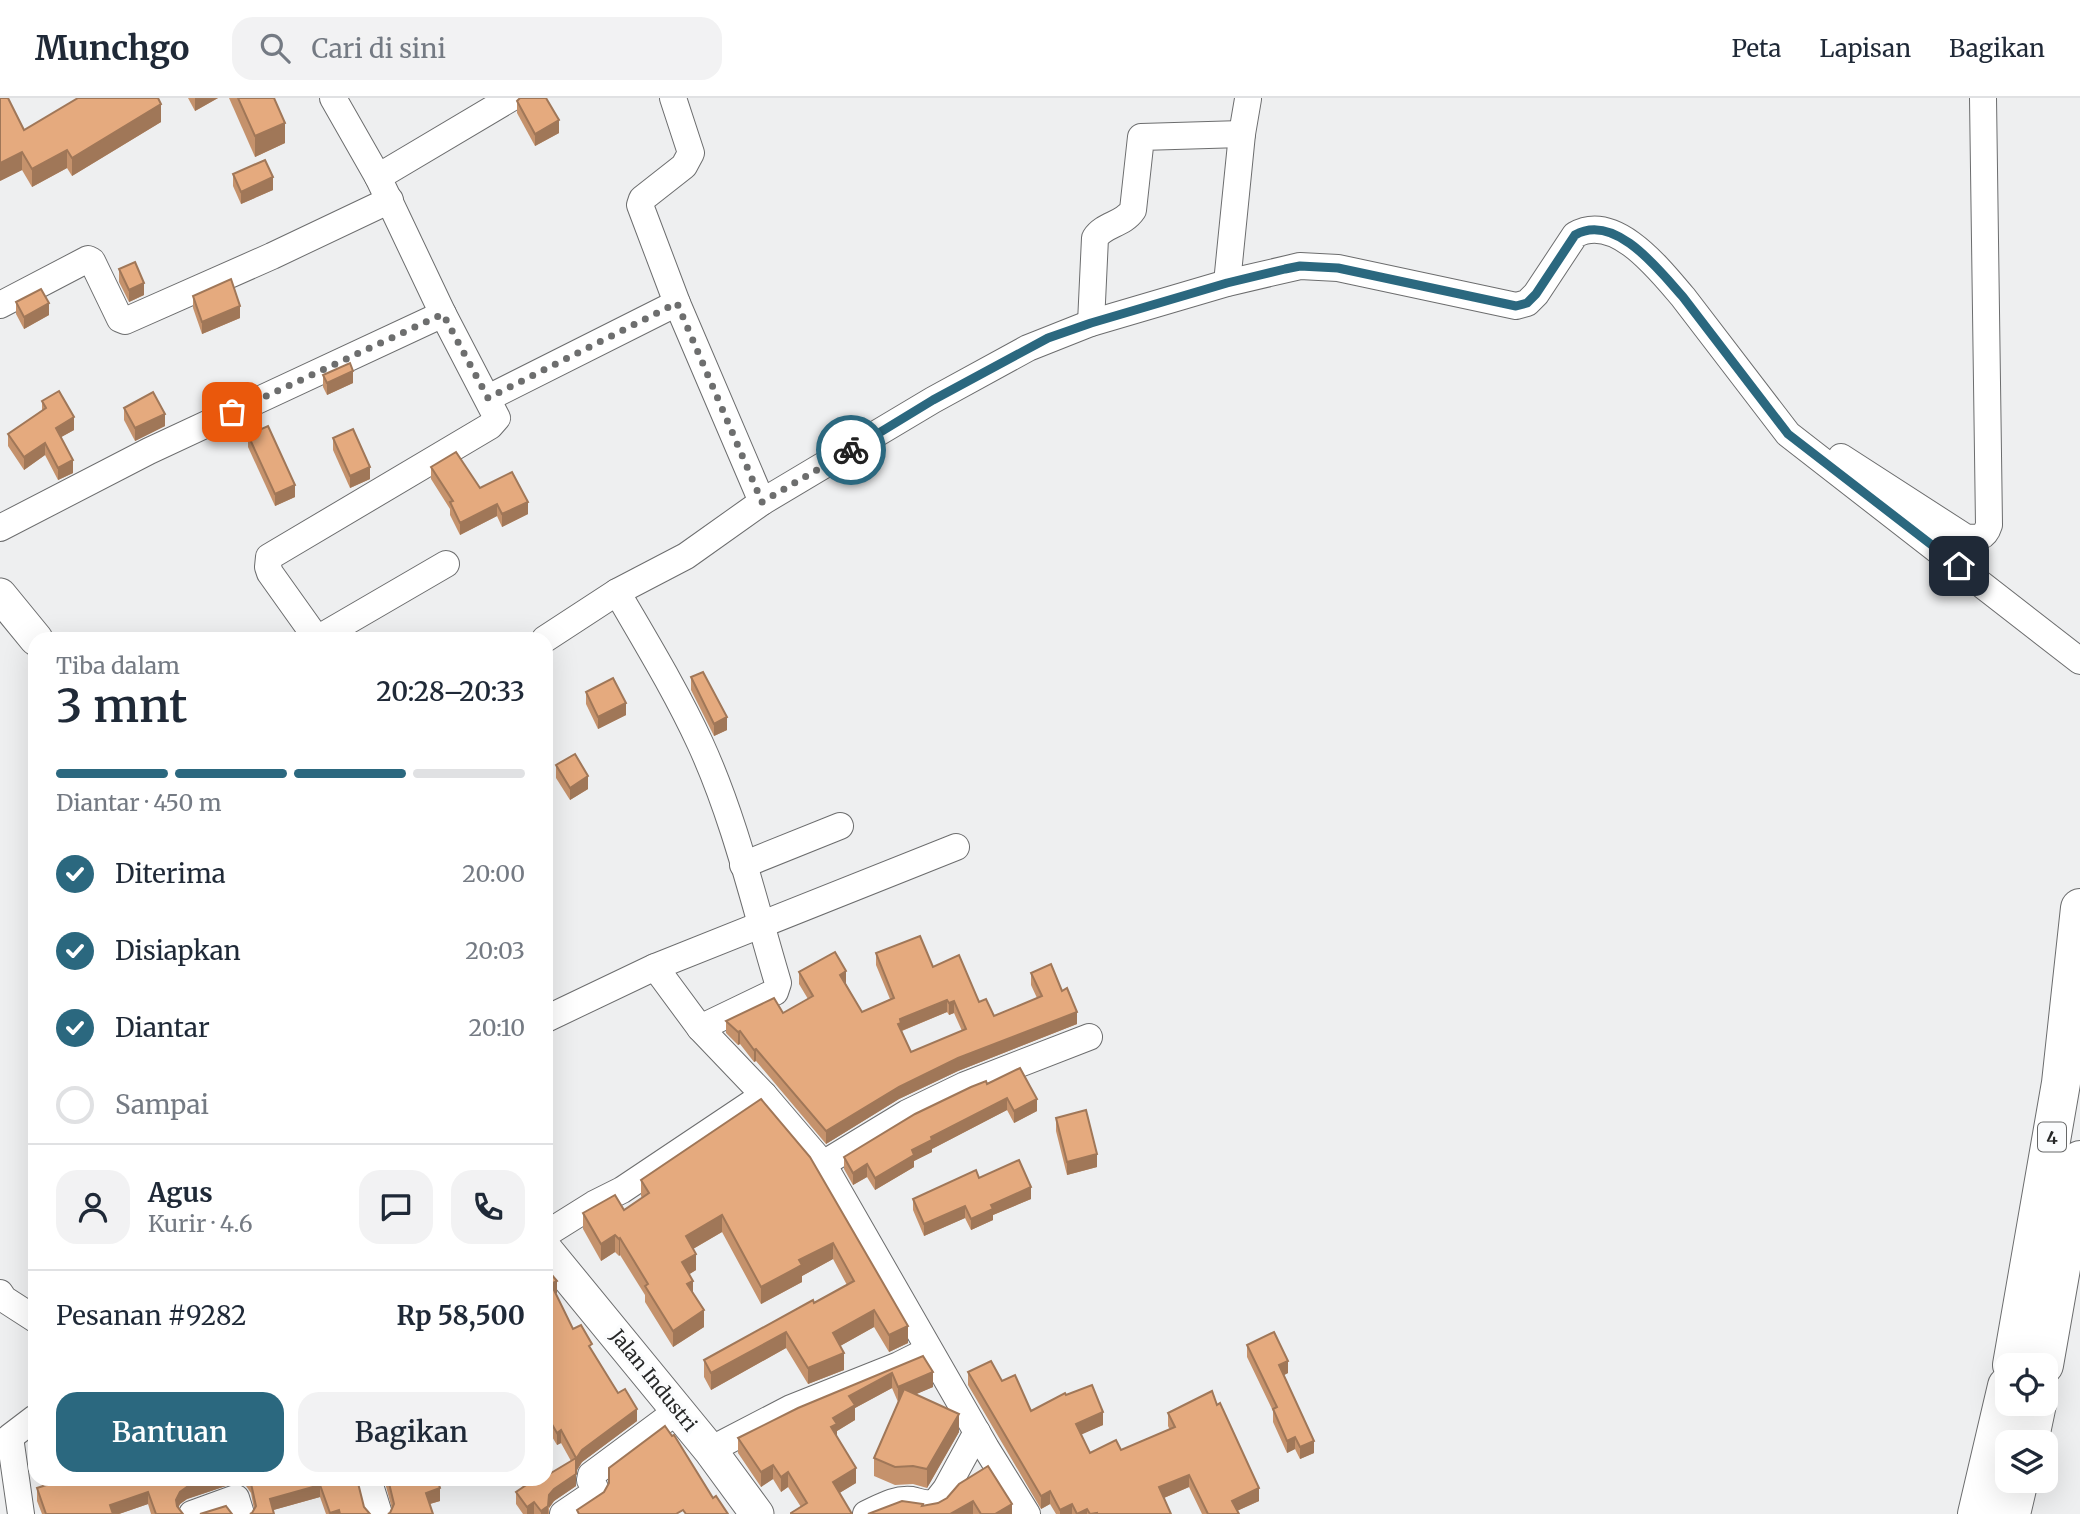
<!DOCTYPE html>
<html lang="id">
<meta charset="utf-8">
<style>
:root{--surface:#fff;--page:#f2f2f3;--text:#1f2937;--muted:#747a83;--line:#e0e1e3;--accent:#2b687f}
body{margin:0;font-family:Merriweather,serif;background:var(--page);color:var(--text);height:100vh;display:flex;flex-direction:column;font-size:26px;white-space:nowrap}
*{box-sizing:border-box;margin:0}
p{font-size:23px;color:var(--muted)}
.icon{flex:none;width:38px;height:38px;fill:none;stroke:currentColor;stroke-width:2;stroke-linecap:round;stroke-linejoin:round}
.map{position:relative;flex:1;overflow:hidden}
.sheet{position:absolute;left:28px;top:534px;width:525px;height:854px;display:flex;flex-direction:column;background:var(--surface);border-radius:21px;box-shadow:0 7px 28px #0002}
.sheet>*{flex:none}
.fabs{position:absolute;left:1995px;top:1255px;display:grid;gap:14px}
.fabs a{display:grid;place-items:center;width:63px;height:63px;border-radius:14px;background:var(--surface);box-shadow:0 7px 28px #0002;font-size:35px}
.pin{position:absolute;display:grid;place-items:center;width:60px;height:60px;color:#fff;margin:-30px;border-radius:14px;box-shadow:0 4px 10px #0006}
.courier{position:absolute;display:grid;place-items:center;width:70px;height:70px;margin:-35px;border:5px solid #2b687f;border-radius:50%;background:#fff;color:#222;box-shadow:0 2px 9px #0007}
.summary em{font-style:normal;font-weight:600}
.summary div{display:flex;flex-direction:column-reverse}
.summary{display:flex;align-items:center;justify-content:space-between;height:119px;padding:0 28px}
h1{font-size:46px;font-weight:600;line-height:52px}
.bar{display:grid;grid-template-columns:repeat(4,1fr);gap:10px 7px;align-content:center;height:84px;padding:0 28px}
.bar i{height:9px;border-radius:5px;background:var(--line)}
.bar .selected{background:var(--accent)}
.bar p{grid-column:span 4}
.line{display:flex;align-items:center;gap:18px;padding:0 28px;border-top:2px solid var(--line)}
.line div{flex:1}
.round{display:grid;place-items:center;flex:none;width:74px;height:74px;border-radius:21px;background:var(--page)}
ol{padding:0 28px;list-style:none}
li{display:flex;align-items:center;gap:21px;height:77px}
li p{margin-inline-start:auto}
li .icon{padding:7px;border-radius:50%;background:var(--accent);color:#fff;stroke-width:4}
li:last-child{color:var(--muted)}
li i{width:38px;height:38px;border:4px solid var(--line);border-radius:50%}
.action{display:flex;gap:14px;margin-top:auto;padding:14px 28px}
.action a{flex:1;height:80px;border-radius:21px;background:var(--accent);color:#fff;font-size:28px;font-weight:600;line-height:80px;text-align:center}
.action a+a{background:var(--page);color:var(--text)}
header{display:flex;align-items:center;gap:42px;box-sizing:border-box;height:98px;padding:0 35px;background:var(--surface);border-bottom:2px solid var(--line)}
header strong{font-size:33px}
nav{display:flex;gap:38px;margin-inline-start:auto;font-size:24px}
.search{width:490px;height:63px;background:var(--page);display:flex;align-items:center;gap:18px;box-sizing:border-box;padding:0 24px;border-radius:21px;color:var(--muted);font-size:26px}
.map>svg:first-child{display:block}
.lines{fill:none;stroke-linecap:round;stroke-linejoin:round}
.minor-casing{stroke:#6c6d6e;stroke-width:28}
.major-casing{stroke:#6c6d6e;stroke-width:35}
.highway-casing{stroke:#6c6d6e;stroke-width:40}
.minor{stroke:#fff;stroke-width:26}
.major{stroke:#fff;stroke-width:33}
.highway{stroke:#fff;stroke-width:38}
.wall{fill:#c5926c;fill-rule:evenodd}
.shaded-wall{fill:#a07758}
.building{fill:#e5aa7e;stroke:#a07758;stroke-width:2;fill-rule:evenodd}
.done{stroke:#6d6e6e;stroke-width:7;stroke-dasharray:0 12.6}
.route{stroke:#2b687f;stroke-width:9}
.labels{text-anchor:middle;dominant-baseline:central;stroke-width:7;stroke-linejoin:round;paint-order:stroke}
.shield{fill:#fbfcfd;stroke:#676868;stroke-width:2}
.shield-label{font-size:18px;font-weight:bold;fill:#272828}
.street-label{font-size:19px;fill:#272828;stroke:#fbfcfd}
</style>
<header>
<strong>Munchgo</strong>
<div class="search"><svg class="icon" aria-label="search" viewBox="0 0 24 24"><circle cx="10" cy="10" r="6"/><path d="M15 15l6 6"/></svg>Cari di sini</div>
<nav><a>Peta</a><a>Lapisan</a><a>Bagikan</a></nav>
</header>
<div class="map">
<svg width="2080" height="1416" viewBox="0 0 2080 1416">
<rect width="100%" height="100%" fill="#eeeff0"/>
<g class="lines">
<defs>
<g id="minor">
<path d="M673 0 691 55 684 68 642 101 640 107 677 205 762 404"/>
<path d="M378 79 511 0"/>
<path d="M1227 185 1242 36 1248 1"/>
<path d="M0 207 88 161 92 163 120 221 125 223 272 158 390 102"/>
<path d="M1091 225 1095 140C1104 126 1123 127 1133 112L1141 39 1242 36"/>
<path d="M488 300 677 205"/>
<path d="M1841 359 1965 439C1978 441 1985 440 1989 427L1983 0"/>
<path d="M0 430 149 353 443 216"/>
<path d="M617 494C646 544 676 593 700 645 735 721 754 805 778 885L775 894 700 930"/>
<path d="M317 541 270 475 268 469 269 459 490 328 497 320 443 216 378 79 333 0"/>
<path d="M317 541 446 466"/>
<path d="M545 541 617 494 686 458 762 404 933 302 1028 250 1091 225 1227 185 1300 168 1338 170 1516 208 1527 205 1536 196 1575 137C1615 114 1659 171 1683 199L1788 336 2080 563"/>
<path d="M743 767 840 728"/>
<path d="M655 869 700 930 764 997 823 1066 986 1350 1027 1416"/>
<path d="M546 921 655 869 956 749"/>
<path d="M823 1066 907 1015 965 987 1089 939"/>
<path d="M546 1136 594 1106 622 1092 764 997"/>
<path d="M0 1195 4 1201 35 1221"/>
<path d="M710 1352 791 1310 899 1267 929 1252"/>
<path d="M368 1381 379 1416"/>
<path d="M21 1416 10 1339 35 1320"/>
<path d="M192 1416 236 1400 241 1416"/>
<path d="M563 1416 594 1395 595 1390 590 1382 591 1377 677 1313"/>
<path d="M866 1416C881 1409 895 1400 912 1402 920 1404 926 1407 935 1405L946 1391 977 1334"/>
</g>
<g id="major">
<path d="M0 497 36 541"/>
<path d="M546 1152 710 1352 757 1416"/>
</g>
<g id="highway">
<path d="M2012 1267 2061 985 2080 810"/>
<path d="M2044 1267 2080 1062"/>
<path d="M2029 1344 2037 1306"/>
<path d="M1977 1416 2007 1288"/>
<path d="M2011 1416 2019 1382"/>
</g>
</defs>
<use href="#minor" class="minor-casing"/>
<use href="#major" class="major-casing"/>
<use href="#highway" class="highway-casing"/>
<use href="#minor" class="minor"/>
<use href="#major" class="major"/>
<use href="#highway" class="highway"/>
</g>
<g class="wall">
<path d="M188 0H218L195 13Z"/>
<path d="M229 0H274L285 45 255 59Z"/>
<path d="M517 3 559 35 535 48 517 15Z"/>
<path d="M161 24 72 78 67 70 32 89 22 72 0 83 24 32Z"/>
<path d="M233 76 273 92 241 106 233 88Z"/>
<path d="M119 171 144 197 129 204 119 184Z"/>
<path d="M193 198 240 220 202 236 193 210Z"/>
<path d="M16 204 49 217 24 231 16 216Z"/>
<path d="M323 277 353 285 327 297 323 289Z"/>
<path d="M42 303 74 332 61 339 73 375 58 382 45 357 24 372 8 348V336L42 313Z"/>
<path d="M124 310 165 328 135 343 124 322Z"/>
<path d="M248 337 295 399 275 408 248 349Z"/>
<path d="M333 340 370 381 350 390 333 352Z"/>
<path d="M431 369 480 390 528 416 502 429 497 418 460 437 450 417V411L431 381Z"/>
<path d="M691 579 727 632 714 638 691 592Z"/>
<path d="M586 594 626 617 598 631 586 606Z"/>
<path d="M556 667 588 691 570 702 556 680Z"/>
<path d="M876 855 933 869 979 904 994 918 1037 900 1031 887V875L1077 926 958 973 899 1001 826 1046 756 963 754 964 740 946 738 947 726 935V923L783 915 808 901 799 886V874L846 886 862 914 890 901 876 867ZM947 914 949 917 954 915 962 933 911 954 902 933Z"/>
<path d="M987 986 1037 1013 1014 1025 1007 1012 932 1051V1054L914 1063V1069L875 1092 867 1079 853 1087 844 1071V1059Z"/>
<path d="M761 1001 908 1245 889 1254 874 1229 840 1248 844 1272 808 1286 786 1250 711 1292 704 1279V1262L847 1187 833 1161 802 1178V1184L761 1206 722 1134 693 1151 696 1172 689 1176 693 1196 704 1229 673 1249 645 1204V1197L620 1157 619 1158 615 1154 601 1163 583 1131V1115L624 1112 642 1100 641 1098V1082Z"/>
<path d="M1056 1020 1097 1069 1067 1077 1056 1033Z"/>
<path d="M979 1080 1031 1101 993 1117V1122L971 1132 965 1120 924 1138 913 1112V1101Z"/>
<path d="M546 1170 556 1196 573 1231 592 1254 637 1323 582 1364 576 1373V1388L554 1403 549 1410V1416H523L516 1406V1394L546 1381 571 1363 561 1345 557 1347 546 1329Z"/>
<path d="M1247 1247 1288 1275 1283 1277 1314 1355 1300 1361 1295 1351 1287 1355 1273 1324V1313L1247 1259Z"/>
<path d="M923 1258 933 1289 916 1296 959 1334 927 1390 913 1386 895 1387 874 1378V1360L898 1304 892 1290 855 1310V1322L837 1333V1338L856 1385 839 1395 801 1409 788 1389 781 1394 773 1381 761 1389 738 1355V1340Z"/>
<path d="M968 1274 1002 1283 1031 1313 1066 1297 1103 1327 1081 1336 1090 1355 1121 1352 1170 1332 1168 1328V1315L1259 1403 1237 1413 1239 1416H1202L1189 1389 1164 1400 1171 1416H1056L1050 1406 1041 1411 968 1287Z"/>
<path d="M47 1381H357L364 1409 370 1416H326L320 1399 273 1412 252 1415 254 1411 251 1395 246 1388 238 1384 187 1401 180 1406 178 1410 183 1416H151L148 1406 119 1416H42L37 1403V1390L49 1386Z"/>
<path d="M384 1381H437L440 1403 430 1406 390 1415 392 1411Z"/>
<path d="M959 1386 1012 1416H868L938 1405 947 1400Z"/>
</g>
<g class="shaded-wall">
<path d="M195 0H218L195 13Z"/>
<path d="M161 6V24L72 78V60Z"/>
<path d="M559 22V35L535 48V36Z"/>
<path d="M285 25V45L255 59V38Z"/>
<path d="M67 52V70L32 89V71Z"/>
<path d="M22 54V72L0 83V65Z"/>
<path d="M273 79V92L241 106V94Z"/>
<path d="M144 185V197L129 204V192Z"/>
<path d="M49 205V217L24 231V219Z"/>
<path d="M240 208V220L202 236V224Z"/>
<path d="M353 273V285L327 297V285Z"/>
<path d="M165 316V328L135 343V330Z"/>
<path d="M74 319V332L56 342V330Z"/>
<path d="M45 345V357L24 372V359Z"/>
<path d="M73 362V375L58 382V370Z"/>
<path d="M370 369V381L350 390V378Z"/>
<path d="M295 387V399L275 408V396Z"/>
<path d="M528 404V416L502 429V416Z"/>
<path d="M497 406V418L460 437V425Z"/>
<path d="M626 605V617L598 631V619Z"/>
<path d="M727 619V632L714 638V626Z"/>
<path d="M588 678V691L570 702V690Z"/>
<path d="M846 873V886L840 877Z"/>
<path d="M947 902V914L901 933 898 926 900 921Z"/>
<path d="M954 903V915L949 917V905Z"/>
<path d="M1077 914V926L958 973 899 1001 826 1046V1033L899 989 958 960Z"/>
<path d="M740 933V946L738 947V934Z"/>
<path d="M756 951V963L754 964V952Z"/>
<path d="M1007 1000V1012L932 1051V1054L914 1063V1069L875 1092V1080L912 1052 931 1039Z"/>
<path d="M1037 1001V1013L1014 1025V1013Z"/>
<path d="M1097 1056V1069L1067 1077V1064Z"/>
<path d="M867 1066V1079L853 1087V1075Z"/>
<path d="M1031 1089V1101L993 1117V1122L971 1132V1121L991 1107Z"/>
<path d="M965 1108V1120L924 1138V1126Z"/>
<path d="M722 1117V1134L686 1155V1138Z"/>
<path d="M615 1137V1154L601 1163V1146Z"/>
<path d="M620 1140V1157L619 1158V1141Z"/>
<path d="M833 1145V1161L802 1178V1184L761 1206V1189L799 1162Z"/>
<path d="M696 1156V1172L682 1181V1164Z"/>
<path d="M557 1183V1195L551 1199V1186Z"/>
<path d="M693 1183V1199L687 1186Z"/>
<path d="M704 1212V1229L673 1249V1233Z"/>
<path d="M874 1212V1229L833 1252V1235Z"/>
<path d="M908 1228V1245L889 1254V1237Z"/>
<path d="M786 1234V1250L711 1292V1275Z"/>
<path d="M844 1255V1272L808 1286V1270Z"/>
<path d="M1288 1263V1275L1279 1280V1267Z"/>
<path d="M933 1274V1289L898 1304V1289Z"/>
<path d="M892 1275V1290L855 1310V1322L837 1333V1341L831 1329 833 1320 849 1298Z"/>
<path d="M637 1311V1323L582 1364 576 1374V1361L582 1352Z"/>
<path d="M1103 1314V1327L1076 1339V1326Z"/>
<path d="M959 1316V1334L927 1390V1371Z"/>
<path d="M561 1332V1345L557 1347V1335Z"/>
<path d="M1295 1339V1351L1287 1355V1343Z"/>
<path d="M1314 1343V1355L1300 1361V1349Z"/>
<path d="M773 1367V1381L761 1389V1374Z"/>
<path d="M856 1370V1385L833 1399V1384Z"/>
<path d="M788 1374V1389L781 1394V1379Z"/>
<path d="M576 1376V1388L554 1403 549 1410V1397L554 1391Z"/>
<path d="M1189 1377V1389L1159 1402V1389Z"/>
<path d="M212 1381H238V1384L187 1401 180 1406 176 1414V1402L180 1394 187 1389Z"/>
<path d="M320 1387V1399L270 1413V1401Z"/>
<path d="M440 1390V1403L426 1407V1395Z"/>
<path d="M1259 1390V1403L1232 1415V1403Z"/>
<path d="M1050 1393V1406L1041 1411V1398Z"/>
<path d="M148 1394V1406L119 1416H110V1407Z"/>
<path d="M973 1403V1416H950Z"/>
<path d="M534 1404V1416H527V1409Z"/>
<path d="M1012 1406V1416H995Z"/>
<path d="M1072 1406V1416H1060V1412Z"/>
<path d="M548 1408V1416H541V1413Z"/>
<path d="M1087 1411V1416H1078Z"/>
<path d="M339 1412V1416H330V1415Z"/>
</g>
<g class="building">
<path d="M0 0H8L24 32 78 0H158L161 6 72 60 67 52 32 71 22 54 0 65Z"/>
<path d="M238 0H274L285 25 255 38Z"/>
<path d="M520 0H546L559 22 535 36 517 3Z"/>
<path d="M265 62 273 79 241 94 233 76Z"/>
<path d="M135 164 144 185 129 192 119 171Z"/>
<path d="M231 181 240 208 202 224 193 198Z"/>
<path d="M41 191 49 205 24 219 16 204Z"/>
<path d="M350 265 353 273 327 285 323 277Z"/>
<path d="M59 293 74 319 56 330 73 362 58 370 45 345 24 359 8 336 46 310 42 303Z"/>
<path d="M153 294 165 316 135 330 124 310Z"/>
<path d="M268 328 295 387 275 396 248 337Z"/>
<path d="M353 331 370 369 350 378 333 340Z"/>
<path d="M456 354 480 390 512 374 528 404 502 416 497 406 460 425 450 404 453 403 431 369Z"/>
<path d="M703 574 727 619 714 626 691 579Z"/>
<path d="M613 580 626 605 598 619 586 594Z"/>
<path d="M575 656 588 678 570 690 556 667Z"/>
<path d="M920 838 933 869 959 857 979 904 986 901 994 918 1042 898 1031 875 1051 866 1062 893 1067 890 1077 914 958 960 899 989 826 1033 756 951 754 952 740 933 738 934 726 923 774 900 783 915 813 898 799 874 835 854 846 873 840 877 862 914 894 900 876 855ZM947 902 949 905 954 903 966 931 911 954 898 926 901 925 900 921Z"/>
<path d="M1020 970 1037 1001 1014 1013 1007 1000 931 1039 932 1042 912 1052 914 1057 875 1080 867 1066 853 1075 844 1059 915 1016 971 989 986 983 987 986Z"/>
<path d="M761 1001 810 1059 908 1228 889 1237 874 1212 833 1235 844 1255 808 1270 786 1234 711 1275 704 1262 813 1202 814 1205 854 1183 833 1145 799 1162 802 1167 761 1189 722 1117 686 1138 696 1156 682 1164 693 1183 687 1186 704 1212 673 1233 645 1188 648 1186 620 1140 619 1141 615 1137 601 1146 583 1115 615 1097 624 1112 649 1095 641 1082Z"/>
<path d="M1086 1012 1097 1056 1067 1064 1056 1020Z"/>
<path d="M1019 1062 1031 1089 991 1107 993 1111 971 1121 965 1108 924 1126 913 1101 976 1072 979 1080Z"/>
<path d="M546 1170 557 1183 551 1186 573 1231 581 1227 592 1246 589 1248 618 1295 625 1291 637 1311 582 1352 576 1361V1376L554 1391 549 1397 548 1408 541 1413 534 1404 527 1409 516 1394 535 1381H546V1378L576 1360 561 1332 557 1335 546 1316Z"/>
<path d="M1274 1234 1288 1263 1279 1267 1314 1343 1300 1349 1295 1339 1287 1343 1273 1311 1277 1309 1247 1247Z"/>
<path d="M923 1258 933 1274 898 1289 892 1275 849 1298 855 1307 833 1320 837 1326 831 1329 856 1370 833 1384 852 1416H791V1415L807 1405 788 1374 781 1379 773 1367 761 1374 738 1340 798 1310Z"/>
<path d="M991 1263 1002 1283 1015 1277 1031 1313 1065 1295 1066 1297 1092 1287 1103 1314 1076 1326 1090 1355 1116 1342 1121 1352 1175 1329 1168 1315 1212 1293 1217 1307 1220 1305 1259 1390 1232 1403 1239 1416H1208L1189 1377 1159 1389 1171 1416H1097V1415L1090 1416 1087 1411 1077 1416 1072 1406 1060 1412 1050 1393 1041 1398 968 1274Z"/>
<path d="M904 1291 959 1316 927 1371 913 1368 895 1369 874 1360Z"/>
<path d="M665 1328 672 1338 674 1337 713 1400 716 1398 728 1416H686L683 1412 676 1416H579L577 1412 604 1394 609 1385V1370Z"/>
<path d="M988 1368 1012 1406 995 1416H981L973 1403 950 1416H868L902 1403 923 1406 922 1408 938 1405 947 1400 959 1386Z"/>
<path d="M51 1381H212L187 1389 180 1394 176 1402 177 1408 183 1416H156L148 1394 110 1407 113 1416H46L37 1390 53 1385Z"/>
<path d="M250 1381H357L364 1409 370 1416H340L339 1412 330 1415 320 1387 270 1401 274 1416H250L252 1415 256 1408Z"/>
<path d="M388 1381H437L440 1390 426 1395 433 1416H388L390 1415 394 1406Z"/>
<path d="M226 1408 232 1416H200Z"/>
</g>
<g class="lines">
<path class="done" d="M232 314 443 216 488 300 677 205 762 404 851 352"/>
<path class="route" d="M851 352 933 302 1048 240 1091 225 1227 185 1285 171 1300 168 1338 170 1516 208 1527 205 1536 196 1575 137C1615 114 1659 172 1683 199L1788 336 1959 468"/>
</g>
<g class="labels">
<rect class="shield" x="2038" y="1024.5" width="28" height="29" rx="5"/>
<g class="shield-label">
<text x="2052" y="1039">4</text>
</g>
<g class="street-label">
<text transform="translate(654 1282) rotate(51)">Jalan Industri</text>
</g>
</g>
</svg>
<div class="fabs">
<a><svg class="icon" aria-label="locate" viewBox="0 0 24 24"><circle cx="12" cy="12" r="6"/><path d="M12 2v4M12 18v4M2 12h4M18 12h4"/></svg></a>
<a><svg class="icon" aria-label="layers" viewBox="0 0 24 24"><path d="M12 4l9 5-9 5-9-5zM3 14l9 5 9-5"/></svg></a>
</div>
<div class="pin" style="left:232px;top:314px;background:#ea580c"><svg class="icon" aria-label="bag" viewBox="0 0 24 24"><path d="M5 8h14l-1 12H6zM9 8a3 3 0 0 1 6 0"/></svg></div>
<div class="pin" style="left:1959px;top:468px;background:#1f2937"><svg class="icon" aria-label="home" viewBox="0 0 24 24"><path d="M3 11l9-7 9 7M6 9v11h12V9"/></svg></div>
<div class="courier" style="left:851px;top:352px"><svg class="icon" aria-label="bike" viewBox="0 0 24 24"><circle cx="6" cy="16" r="4"/><circle cx="18" cy="16" r="4"/><path d="M6 16l4-8h5l3 8M10 8l3 8H6M13 5h3"/></svg></div>
<section class="sheet">
<div class="summary"><div><h1>3 mnt</h1><p>Tiba dalam</p></div><em>20:28–20:33</em></div>
<div class="bar"><i class="selected"></i><i class="selected"></i><i class="selected"></i><i></i><p>Diantar · 450 m</p></div>
<ol>
<li><svg class="icon" aria-label="check" viewBox="0 0 24 24"><path d="M5 12l5 5 9-10"/></svg>Diterima<p>20:00</p></li>
<li><svg class="icon" aria-label="check" viewBox="0 0 24 24"><path d="M5 12l5 5 9-10"/></svg>Disiapkan<p>20:03</p></li>
<li><svg class="icon" aria-label="check" viewBox="0 0 24 24"><path d="M5 12l5 5 9-10"/></svg>Diantar<p>20:10</p></li>
<li><i></i>Sampai</li>
</ol>
<div class="line" style="height:126px"><a class="round"><svg class="icon" aria-label="person" viewBox="0 0 24 24"><circle cx="12" cy="8" r="4"/><path d="M4 21q1-7 8-7t8 7"/></svg></a><div><b>Agus</b><p>Kurir · 4.6</p></div><a class="round"><svg class="icon" aria-label="chat" viewBox="0 0 24 24"><path d="M4 5h16v11H9l-5 4z"/></svg></a><a class="round"><svg class="icon" aria-label="phone" viewBox="0 0 24 24"><path d="M5 4h4l2 5-3 2q2 4 5 5l2-3 5 2v4C11 20 4 13 5 4z"/></svg></a></div>
<div class="line" style="height:91px"><div>Pesanan #9282</div><b>Rp 58,500</b></div>
<div class="action"><a>Bantuan</a><a>Bagikan</a></div>
</section>
</div>
